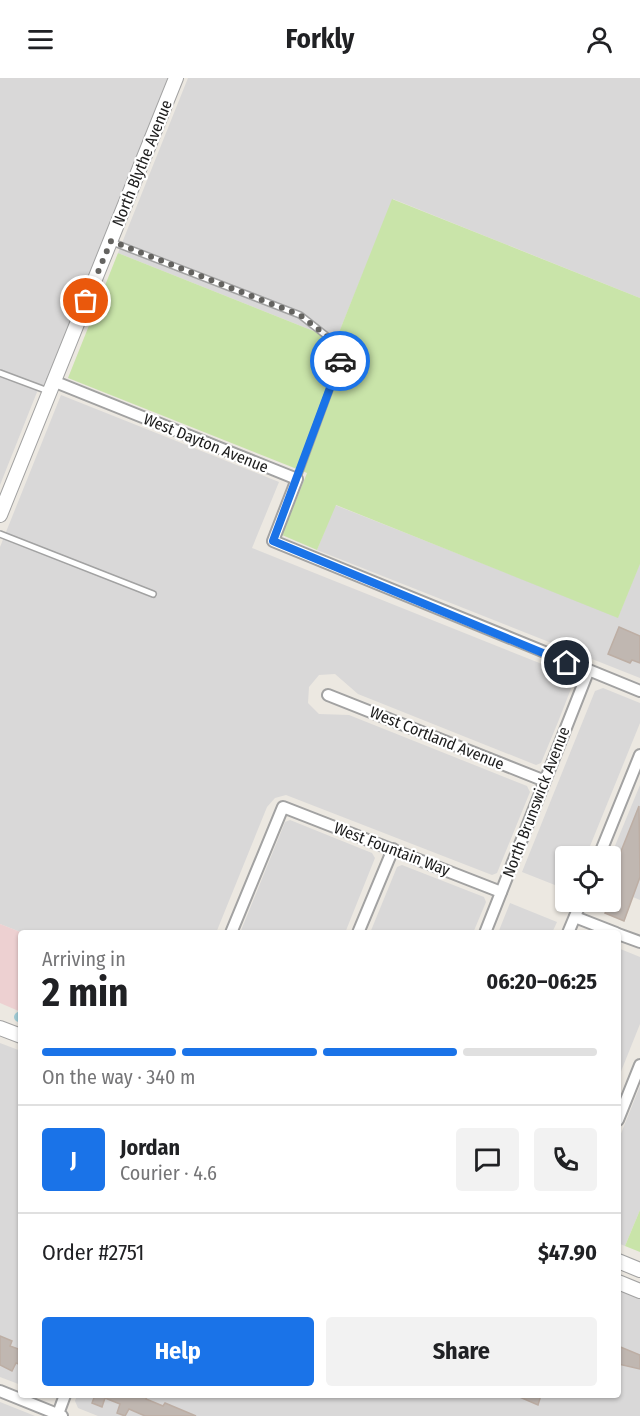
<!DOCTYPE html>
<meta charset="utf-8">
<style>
:root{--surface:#fff;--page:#f2f2f2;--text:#202124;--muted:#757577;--line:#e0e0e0;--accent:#1a73e8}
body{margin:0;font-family:"Fira Sans Condensed",sans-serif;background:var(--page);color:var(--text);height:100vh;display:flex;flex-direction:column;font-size:22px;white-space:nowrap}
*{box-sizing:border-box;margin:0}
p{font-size:20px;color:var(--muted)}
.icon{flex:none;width:33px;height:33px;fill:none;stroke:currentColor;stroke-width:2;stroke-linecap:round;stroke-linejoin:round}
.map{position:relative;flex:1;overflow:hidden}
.side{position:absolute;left:18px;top:852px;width:603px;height:468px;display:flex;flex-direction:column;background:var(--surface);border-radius:6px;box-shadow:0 2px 4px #0004}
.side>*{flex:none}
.controls{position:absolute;left:555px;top:768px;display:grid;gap:12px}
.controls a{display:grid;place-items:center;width:66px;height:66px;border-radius:6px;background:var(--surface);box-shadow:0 2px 4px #0004;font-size:30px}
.pin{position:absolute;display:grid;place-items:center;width:51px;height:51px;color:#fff;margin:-26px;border:3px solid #fff;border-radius:50%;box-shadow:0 2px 6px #0007}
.courier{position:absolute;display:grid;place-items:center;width:60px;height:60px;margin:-30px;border:4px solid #1a73e8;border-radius:50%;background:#fff;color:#222;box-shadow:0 2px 8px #0007}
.summary em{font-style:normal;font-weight:700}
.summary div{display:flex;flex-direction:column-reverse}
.summary{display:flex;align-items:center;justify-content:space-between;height:102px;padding:0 24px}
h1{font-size:39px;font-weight:700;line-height:45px}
.bar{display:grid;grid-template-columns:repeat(4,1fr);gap:9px 6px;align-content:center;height:72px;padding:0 24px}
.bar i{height:8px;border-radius:4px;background:var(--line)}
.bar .on{background:var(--accent)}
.bar p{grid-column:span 4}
.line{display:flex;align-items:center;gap:15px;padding:0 24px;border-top:2px solid var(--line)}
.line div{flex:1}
.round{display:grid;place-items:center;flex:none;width:63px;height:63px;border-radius:6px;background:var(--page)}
.cta{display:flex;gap:12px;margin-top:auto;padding:12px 24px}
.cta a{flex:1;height:69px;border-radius:6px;background:var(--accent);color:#fff;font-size:24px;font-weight:700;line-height:69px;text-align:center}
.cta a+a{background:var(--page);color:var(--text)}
header{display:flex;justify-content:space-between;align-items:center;height:78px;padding:0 24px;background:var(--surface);font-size:27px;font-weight:700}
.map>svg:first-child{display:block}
.residential{fill:#d9d8d8}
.commercial{fill:#edd0d1}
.grass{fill:#c9e4a9}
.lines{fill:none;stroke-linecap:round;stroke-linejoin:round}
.canal{stroke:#a3ced8;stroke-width:10}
.building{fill:#c0b7b1;stroke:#bdaea4;stroke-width:1.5}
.service-casing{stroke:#a2a2a2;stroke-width:8}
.minor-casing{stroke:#a2a2a2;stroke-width:14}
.tertiary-casing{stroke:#a2a2a2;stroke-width:16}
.service{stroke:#fff;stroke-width:5}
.minor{stroke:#fff;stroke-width:10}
.tertiary{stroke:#fff;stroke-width:14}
.done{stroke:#646360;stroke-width:6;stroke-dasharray:0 10.8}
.route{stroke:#1a73e8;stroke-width:8}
.labels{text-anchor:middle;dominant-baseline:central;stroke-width:4.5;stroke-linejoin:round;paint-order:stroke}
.street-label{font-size:16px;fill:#1b1b1b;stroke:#fff}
</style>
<header><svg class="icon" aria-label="menu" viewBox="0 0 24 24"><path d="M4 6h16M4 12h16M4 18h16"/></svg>Forkly<svg class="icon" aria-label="person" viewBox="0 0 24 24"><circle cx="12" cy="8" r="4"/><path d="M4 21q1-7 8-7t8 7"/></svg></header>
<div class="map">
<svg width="640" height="1338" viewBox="0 0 640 1338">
<rect width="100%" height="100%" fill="#ece8e1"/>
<g class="residential">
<path d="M0 0H168L44 310 39 309 0 407Z"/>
<path d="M188 0H640V220L393 121 336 262 118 175Z"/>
<path d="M61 317 279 404 252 470 572 598 574 603 558 644 541 685 536 687 358 616 335 596 319 597 309 609 308 625 319 636 349 637 527 708 530 714 497 795 492 797 286 717 275 720 267 729 216 855H23L0 846V469Z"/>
<path d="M335 427 618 539 640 485V600L317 472Z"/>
<path d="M603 610 640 625V645L586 778H566L565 811 522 794 595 613Z"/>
<path d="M640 707V822L611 810 610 780Z"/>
<path d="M290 742 372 775 375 780 345 855H240L285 744Z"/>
<path d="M402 787 484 819 486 824 473 855H370L397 789Z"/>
<path d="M510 825 557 844 552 855H498Z"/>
<path d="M618 870 640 879V946L618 1001Z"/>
<path d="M0 965 21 973V1307L0 1299Z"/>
<path d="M640 1008V1132L625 1168 618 1165V1063Z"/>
<path d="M618 1211 640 1220V1338H98L78 1330 75 1323 77 1317H618Z"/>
<path d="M0 1324 35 1338H0Z"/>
</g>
<path class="commercial" d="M0 846 23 855H21V934L0 925Z"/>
<g class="grass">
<path d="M392 121 640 220V486L618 540 336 427 317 472 282 457 307 395 68 300 118 175 336 262Z"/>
<path d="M640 1132V1174L625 1168Z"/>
</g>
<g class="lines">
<path class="canal" d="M19 939 21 938"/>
</g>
<g class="building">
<path d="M619 549 640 558V585L632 582 630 585 608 576Z"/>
<path d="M639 728 640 799 624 843 605 835 610 824V801Z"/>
<path d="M0 1258 12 1263 10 1268 21 1272V1287L16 1285 12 1293 0 1287Z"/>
<path d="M618 1268 640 1277V1291L618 1286Z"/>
<path d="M95 1317H147L146 1321 163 1328 165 1325 196 1338H145L129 1331 125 1338 117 1335 120 1326 105 1320 102 1329 92 1325Z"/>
<path d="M515 1317H541L538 1327Z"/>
</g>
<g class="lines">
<defs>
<g id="service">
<path d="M112 164 300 237 342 270 341 281 297 401"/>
<path d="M0 295 48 313"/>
<path d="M0 456 153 516"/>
</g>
<g id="minor">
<path d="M53 303 297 401 273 463 640 613"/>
<path d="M328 617 545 703"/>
<path d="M599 778 640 677"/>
<path d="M575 839 616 855"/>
<path d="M231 855 283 729 501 814"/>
<path d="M358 855 393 771"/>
<path d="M485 855 588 594"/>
<path d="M568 855 581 824"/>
<path d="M618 856 640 864"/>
<path d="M618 1042 640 987"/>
<path d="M0 1313 62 1338"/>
<path d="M58 1336 65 1317"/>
</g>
<g id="tertiary">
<path d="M0 437 176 0"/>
<path d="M0 950 21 958"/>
<path d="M618 1183 640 1192"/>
<path d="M618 1204 640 1213"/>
</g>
</defs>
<use href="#service" class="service-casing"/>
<use href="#minor" class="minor-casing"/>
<use href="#tertiary" class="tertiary-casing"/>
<use href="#service" class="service"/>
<use href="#minor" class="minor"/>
<use href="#tertiary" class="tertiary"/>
</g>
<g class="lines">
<path class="done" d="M86 223 111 163 300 237 342 270 340 283"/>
<path class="route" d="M340 283 273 463 567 585"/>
</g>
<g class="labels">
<g class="street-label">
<text transform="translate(142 85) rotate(-68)">North Blythe Avenue</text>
<text transform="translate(206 365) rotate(22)">West Dayton Avenue</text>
<text transform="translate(437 660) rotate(22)">West Cortland Avenue</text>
<text transform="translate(536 724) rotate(-69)">North Brunswick Avenue</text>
<text transform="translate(392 771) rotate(21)">West Fountain Way</text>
</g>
</g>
</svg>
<div class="controls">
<a><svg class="icon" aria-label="locate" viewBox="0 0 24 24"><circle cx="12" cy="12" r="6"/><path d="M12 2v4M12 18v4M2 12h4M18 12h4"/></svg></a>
</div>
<div class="pin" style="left:86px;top:223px;background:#ea580c"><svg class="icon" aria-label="bag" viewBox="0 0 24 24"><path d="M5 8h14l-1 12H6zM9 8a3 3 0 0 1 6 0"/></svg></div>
<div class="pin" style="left:567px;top:585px;background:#1f2937"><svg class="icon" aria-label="home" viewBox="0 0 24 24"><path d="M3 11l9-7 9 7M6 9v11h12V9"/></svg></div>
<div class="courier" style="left:340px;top:283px"><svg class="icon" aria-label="car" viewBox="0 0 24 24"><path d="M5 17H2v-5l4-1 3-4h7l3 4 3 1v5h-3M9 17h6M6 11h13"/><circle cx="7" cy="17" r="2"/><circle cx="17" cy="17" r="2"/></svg></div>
<section class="side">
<div class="summary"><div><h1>2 min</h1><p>Arriving in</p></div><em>06:20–06:25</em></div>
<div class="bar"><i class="on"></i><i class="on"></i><i class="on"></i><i></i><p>On the way · 340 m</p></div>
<div class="line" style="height:108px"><b class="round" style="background:var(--accent);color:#fff">J</b><div><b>Jordan</b><p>Courier · 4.6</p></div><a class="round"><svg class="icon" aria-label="chat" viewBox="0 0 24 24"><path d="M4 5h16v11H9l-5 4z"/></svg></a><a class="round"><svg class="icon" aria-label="phone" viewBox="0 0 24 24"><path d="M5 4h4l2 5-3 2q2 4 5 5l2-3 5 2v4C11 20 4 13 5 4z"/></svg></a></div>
<div class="line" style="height:78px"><div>Order #2751</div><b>$47.90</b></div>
<div class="cta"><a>Help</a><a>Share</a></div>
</section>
</div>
